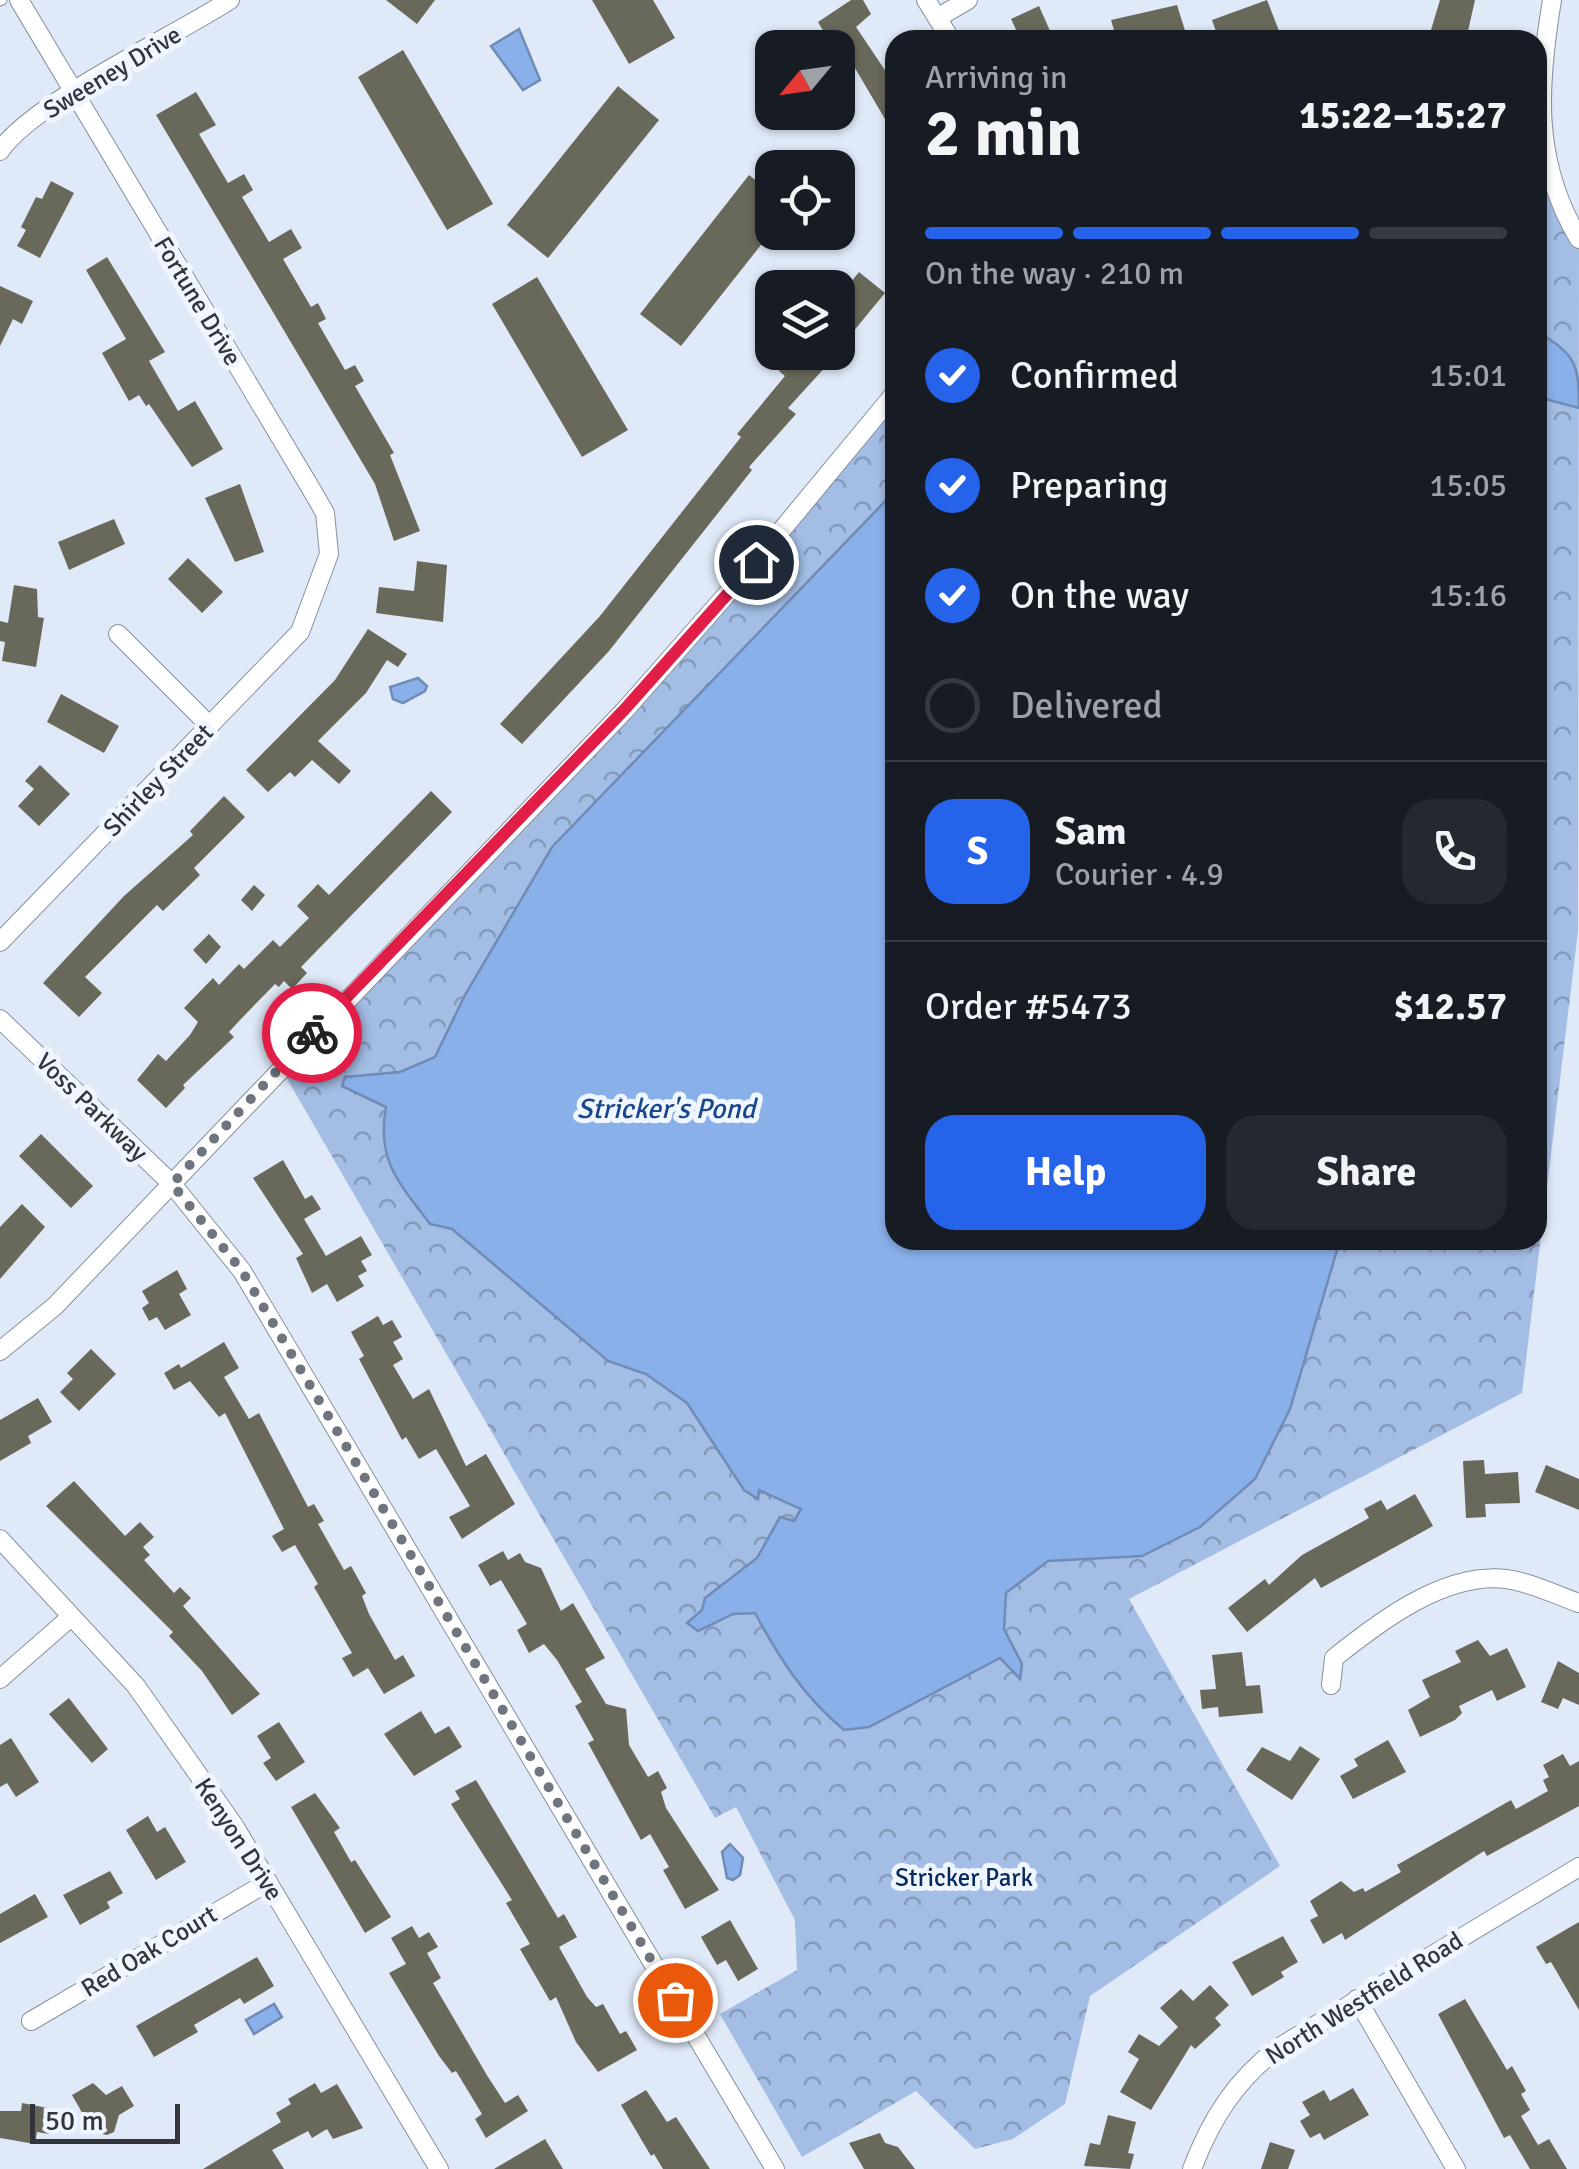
<!DOCTYPE html>
<meta charset="utf-8">
<style>
:root{--surface:#171b24;--page:#242831;--text:#f1f3f6;--muted:#9ea1a6;--line:#363941;--accent:#2563eb}
body{margin:0;font-family:Signika,sans-serif;background:var(--page);color:var(--text);height:100vh;display:flex;flex-direction:column;font-size:38px;white-space:nowrap}
*{box-sizing:border-box;margin:0}
p{font-size:32px;color:var(--muted)}
.icon{flex:none;width:55px;height:55px;fill:none;stroke:currentColor;stroke-width:2;stroke-linecap:round;stroke-linejoin:round}
.map{position:relative;flex:1;overflow:hidden}
.sheet{position:absolute;left:885px;top:30px;width:662px;height:1220px;display:flex;flex-direction:column;background:var(--surface);border-radius:30px;box-shadow:0 2px 8px #0004}
.sheet>*{flex:none}
.needle{width:65px;rotate:241deg}
.controls{position:absolute;left:755px;top:30px;display:grid;gap:20px}
.controls a{display:grid;place-items:center;width:100px;height:100px;border-radius:20px;background:var(--surface);box-shadow:0 2px 8px #0004;font-size:50px}
.scale{position:absolute;left:30px;bottom:25px;width:150px;box-sizing:border-box;padding-left:10px;border:5px solid #32363c;border-top:0;font-size:28px;line-height:35px;white-space:nowrap;color:#32363c;-webkit-text-stroke:8px #f0f6ff;paint-order:stroke}
.pin{position:absolute;display:grid;place-items:center;width:85px;height:85px;color:#fff;margin:-42px;border:5px solid #fff;border-radius:50%;box-shadow:0 2px 10px #0007}
.courier{position:absolute;display:grid;place-items:center;width:100px;height:100px;margin:-50px;border:8px solid #e11d48;border-radius:50%;background:#fff;color:#222;box-shadow:0 2px 12px #0007}
.summary em{font-style:normal;font-weight:700}
.summary div{display:flex;flex-direction:column-reverse}
.summary{display:flex;align-items:center;justify-content:space-between;height:170px;padding:0 40px}
h1{font-size:65px;font-weight:700;line-height:75px}
.bar{display:grid;grid-template-columns:repeat(4,1fr);gap:15px 10px;align-content:center;height:120px;padding:0 40px}
.bar i{height:12px;border-radius:8px;background:var(--line)}
.bar .current{background:var(--accent)}
.bar p{grid-column:span 4}
.line{display:flex;align-items:center;gap:25px;padding:0 40px;border-top:2px solid var(--line)}
.line div{flex:1}
.round{display:grid;place-items:center;flex:none;width:105px;height:105px;border-radius:30px;background:var(--page)}
ol{padding:0 40px;list-style:none}
li{display:flex;align-items:center;gap:30px;height:110px}
li p{margin-inline-start:auto}
li .icon{padding:10px;border-radius:50%;background:var(--accent);color:#fff;stroke-width:4}
li:last-child{color:var(--muted)}
li i{width:55px;height:55px;border:5px solid var(--line);border-radius:50%}
.button{display:flex;gap:20px;margin-top:auto;padding:20px 40px}
.button a{flex:1;height:115px;border-radius:30px;background:var(--accent);color:#fff;font-size:40px;font-weight:700;line-height:115px;text-align:center}
.button a+a{background:var(--page);color:var(--text)}
.map>svg:first-child{display:block}
.park{fill:url(#park-crowns)}
.water{fill:#8ab0ea;stroke:#708bb6;stroke-width:2.5}
.building{fill:#68695a}
.lines{fill:none;stroke-linecap:round;stroke-linejoin:round}
.service-casing{stroke:#87919e;stroke-width:11}
.minor-casing{stroke:#87919e;stroke-width:20}
.service{stroke:#fff;stroke-width:9}
.minor{stroke:#fff;stroke-width:18}
.done{stroke:#6f757e;stroke-width:10;stroke-dasharray:0 18}
.route{stroke:#e11d48;stroke-width:12}
.labels{text-anchor:middle;dominant-baseline:central;stroke-width:10;stroke-linejoin:round;paint-order:stroke}
.street-label{font-size:25px;fill:#32363c;stroke:#f0f6ff}
.park-label{font-size:25px;fill:#062a5d;stroke:#f0f6ff}
.water-label{font-size:28px;font-style:italic;fill:#19478b;stroke:#f0f6ff}
</style>
<div class="map">
<svg width="1579" height="2169" viewBox="0 0 1579 2169">
<defs>
<pattern id="park-crowns" width="20" height="18" patternUnits="userSpaceOnUse" patternTransform="scale(2.5)"><rect width="20" height="18" fill="#a3bde4"/><path d="M2 6a3 3 0 1 1 6 0M12 15a3 3 0 1 1 6 0" fill="none" stroke="#859aba"/></pattern>
</defs>
<rect width="100%" height="100%" fill="#dfe9f8"/>
<path class="park" d="M1538 78V113L1579 239 1578 931 1522 1393 1129 1599 1280 1866 1090 1996 1065 2104 1013 2139 975 2149 916 2091 802 2157 720 2014 797 1970 795 1920 736 1807 715 1818 282 1070 625 710 895 393V1240H1538Z"/>
<g class="water">
<path d="M519 29 540 80 523 90 491 46Z"/>
<path d="M1538 332C1576 355 1579 364 1579 408L1538 397Z"/>
<path d="M895 491V1240H1340L1290 1409 1255 1479 1200 1527 1142 1556 1048 1561 1006 1593 1004 1629 1022 1664 1020 1679 1000 1658 869 1727 844 1730C803 1696 780 1659 755 1613L733 1614 698 1631 687 1623 702 1610 705 1598 757 1558 780 1517 794 1521 801 1509 759 1490 758 1499 744 1490 687 1403 646 1374 608 1361 452 1229 430 1224C399 1183 376 1160 386 1107L342 1086 345 1077 400 1072 435 1057 465 995 552 847Z"/>
<path d="M418 678 427 686 425 691 403 703 393 699 390 687Z"/>
<path d="M730 1844 743 1858 740 1875 733 1880 727 1878 722 1852Z"/>
<path d="M274 2004 282 2017 254 2034 246 2020Z"/>
</g>
<g class="building">
<path d="M386 0H435L417 24Z"/>
<path d="M592 0H653L675 38 629 64Z"/>
<path d="M851 0H863L871 14 856 27 895 85V136L852 63 844 68 838 48H833L818 22Z"/>
<path d="M1267 0 1281 36 1219 40 1212 20Z"/>
<path d="M1440 0H1475L1466 40H1428Z"/>
<path d="M1177 5 1188 40H1117L1111 20Z"/>
<path d="M1039 6 1054 40H1021L1011 19Z"/>
<path d="M403 50 493 204 447 230 358 77Z"/>
<path d="M618 86 659 120 548 258 507 225Z"/>
<path d="M196 92 216 125 199 134 228 183 244 174 253 190 242 197 269 242 291 229 302 248 283 259 311 307 318 303 326 319 318 323 345 370 355 365 364 381 355 386 394 453 390 455 420 531 394 541 375 484 156 115Z"/>
<path d="M749 175 772 193V231L681 346 640 314Z"/>
<path d="M51 181 74 193 40 258 17 246 26 230 21 227 36 197 42 199Z"/>
<path d="M107 257 165 352 149 361 178 411 195 401 223 449 192 467 149 404 146 406 139 395 129 401 102 353 126 339 86 270Z"/>
<path d="M859 272 885 293 838 350V298Z"/>
<path d="M537 277 628 430 582 457 492 304Z"/>
<path d="M0 286 33 301 22 324 13 319 0 346Z"/>
<path d="M795 352H839L788 408 796 414 749 467 752 470 609 651 522 744 500 724 600 616 741 437 737 434 785 376 779 371Z"/>
<path d="M240 484 264 552 235 562 205 498Z"/>
<path d="M114 519 125 544 69 570 58 542Z"/>
<path d="M188 558 223 592 202 613 168 579Z"/>
<path d="M417 561 447 565 443 622 376 613 379 587 414 591Z"/>
<path d="M14 585 37 589 38 617 44 618 36 667 2 661 5 642 0 641V621L8 623Z"/>
<path d="M368 629 407 654 398 667 387 660 366 693 318 741 351 771 339 784 312 760 295 777 290 772 268 792 246 770 335 680Z"/>
<path d="M61 694 119 726 104 753 47 722Z"/>
<path d="M40 765 70 794 39 826 18 806 34 789 25 781Z"/>
<path d="M431 791 452 812 301 967 307 973 292 989 284 981 279 987 275 984 240 1020 229 1032 234 1037 183 1085 185 1088 166 1108 137 1080 158 1054 166 1061 190 1035 198 1022 184 1008 213 978 219 985 239 964 244 969 273 940 280 947 309 918 297 906 318 884 329 895Z"/>
<path d="M224 796 245 817 194 868 200 875 163 911 157 905 85 977 102 993 79 1017 43 983 124 896 193 835 190 831Z"/>
<path d="M254 885 265 895 252 911 241 900Z"/>
<path d="M209 934 221 947 206 964 193 950Z"/>
<path d="M41 1134 93 1186 71 1208 19 1156Z"/>
<path d="M283 1160 305 1199 312 1195 321 1209 304 1219 326 1256 361 1236 372 1255 361 1261 367 1271 358 1276 364 1286 337 1302 327 1284 312 1293 296 1258 303 1254 253 1178Z"/>
<path d="M22 1204 45 1227 0 1279V1227Z"/>
<path d="M177 1270 187 1289 179 1294 191 1315 165 1330 157 1317 149 1321 142 1308 149 1303 142 1291Z"/>
<path d="M378 1316 383 1325 392 1320 402 1337 393 1342 403 1359 393 1365 413 1399 429 1389 466 1466 486 1454 515 1504 462 1539 449 1517 470 1506 436 1449 419 1459 406 1437 402 1440 359 1359 364 1356 351 1332Z"/>
<path d="M224 1342 239 1368 224 1377 249 1419 259 1413 308 1507 314 1504 324 1521 318 1524 344 1570 351 1566 366 1593 362 1596 369 1614 395 1660 403 1655 415 1676 384 1694 368 1668 353 1677 342 1658 352 1653 314 1587 318 1584 295 1545 282 1552 272 1536 284 1529 225 1413 219 1417 190 1381 174 1390 164 1373 179 1364 181 1368Z"/>
<path d="M91 1349 116 1374 79 1411 60 1392 73 1379 67 1373Z"/>
<path d="M38 1398 52 1422 28 1436 31 1443 0 1461V1420Z"/>
<path d="M1484 1460 1485 1474 1518 1472 1520 1503 1485 1504 1486 1517 1466 1518 1463 1461Z"/>
<path d="M1546 1465 1579 1479V1510L1535 1492Z"/>
<path d="M74 1481 125 1536 140 1522 154 1537 143 1547 150 1555 144 1560 174 1593 180 1587 191 1598 183 1606 260 1694 232 1715 202 1671 169 1636 173 1632 46 1506Z"/>
<path d="M1415 1494 1433 1526 1321 1588 1315 1578 1247 1632 1228 1608 1265 1579 1269 1585 1302 1555 1369 1518 1364 1509 1381 1500 1387 1510Z"/>
<path d="M503 1551 508 1560 520 1553 525 1562 541 1568 561 1611 573 1603 605 1658 585 1669 606 1704 626 1709 629 1745 648 1777 658 1771 667 1788 661 1792 666 1808 719 1890 685 1909 663 1870 669 1867 650 1834 641 1840 588 1743 594 1740 575 1706 582 1702 557 1660 544 1644 529 1653 517 1630 527 1624 501 1580 490 1586 478 1565Z"/>
<path d="M1478 1640 1490 1656 1507 1648 1526 1687 1497 1701 1492 1690 1459 1706 1462 1713 1455 1720 1420 1737 1408 1710 1430 1697 1422 1680 1461 1662 1455 1651Z"/>
<path d="M1242 1652 1246 1686 1260 1685 1263 1713 1219 1717 1218 1707 1202 1709 1200 1690 1216 1689 1212 1655Z"/>
<path d="M1558 1661 1579 1673V1705L1563 1698 1558 1709 1541 1702Z"/>
<path d="M69 1698 108 1749 92 1763 49 1714Z"/>
<path d="M421 1711 435 1734 449 1726 462 1747 414 1776 384 1734Z"/>
<path d="M279 1722 305 1762 276 1781 263 1763 271 1758 257 1736Z"/>
<path d="M11 1738 39 1782 16 1797 7 1783 0 1787V1745Z"/>
<path d="M1388 1740 1406 1772 1353 1799 1340 1776 1358 1766 1354 1759Z"/>
<path d="M1300 1746 1320 1759 1292 1800 1246 1770 1262 1747 1290 1761Z"/>
<path d="M1563 1754 1570 1766 1579 1761V1806L1487 1856 1484 1851 1345 1940 1342 1933 1323 1944 1310 1920 1318 1916 1310 1901 1341 1881 1354 1892 1363 1888 1365 1892 1401 1872 1397 1865 1511 1800 1516 1809 1548 1791 1543 1780 1549 1777 1543 1765Z"/>
<path d="M476 1780 558 1918 564 1914 577 1937 559 1947 587 1997 596 2007 603 2004 620 2034 626 2031 637 2050 598 2072 576 2042 556 1997 550 2001 520 1949 530 1944 506 1903 512 1900 451 1804 460 1799 455 1791Z"/>
<path d="M315 1793 340 1828 334 1832 351 1862 355 1860 391 1917 365 1933 291 1807Z"/>
<path d="M148 1816 157 1832 165 1827 186 1862 156 1880 126 1830Z"/>
<path d="M110 1871 123 1893 107 1902 110 1908 80 1925 63 1895Z"/>
<path d="M35 1894 48 1917 0 1943V1914Z"/>
<path d="M730 1920 758 1969 738 1981 726 1960 717 1965 701 1937Z"/>
<path d="M1579 1922V2010L1551 1962 1546 1964 1536 1947Z"/>
<path d="M412 1926 419 1938 429 1932 438 1947 427 1953 441 1978 433 1983 488 2077 505 2103 518 2095 528 2111 486 2138 475 2119 482 2114 456 2071 452 2073 439 2056 389 1973 406 1964 391 1938Z"/>
<path d="M1283 1936 1298 1962 1281 1972 1284 1977 1252 1996 1232 1962Z"/>
<path d="M257 1957 274 1986 244 2004 240 1998 194 2025 198 2032 154 2057 136 2026Z"/>
<path d="M1210 1985 1229 2005 1215 2018 1221 2025 1195 2049 1191 2045 1151 2110 1120 2092 1139 2059 1128 2052 1139 2034 1159 2046 1178 2027 1160 2008 1181 1989 1193 2001Z"/>
<path d="M1465 1999 1507 2070 1512 2066 1526 2091 1521 2094 1530 2110 1521 2116 1538 2145 1549 2139 1567 2169H1530L1510 2135 1504 2138 1438 2014Z"/>
<path d="M93 2083 106 2095 122 2086 134 2106 119 2115 114 2132 107 2135 93 2132 72 2095Z"/>
<path d="M315 2083 321 2093 337 2084 363 2128 333 2139 327 2129 312 2138 308 2131 272 2150 284 2169H203L281 2122 276 2113 291 2104 288 2099Z"/>
<path d="M1353 2088 1369 2115 1324 2140 1320 2133 1310 2138 1300 2121 1310 2115 1302 2102 1324 2090 1330 2101Z"/>
<path d="M646 2090 667 2122 676 2117 710 2169H663L654 2154 651 2156 621 2105Z"/>
<path d="M22 2103 53 2109 49 2134 37 2132 35 2144 0 2138V2111H21Z"/>
<path d="M1108 2115 1136 2122 1128 2153 1134 2154 1130 2169 1084 2166 1090 2143 1100 2145Z"/>
<path d="M880 2133 885 2143 898 2147 915 2169H864L849 2143Z"/>
<path d="M545 2139 563 2169H494Z"/>
<path d="M1270 2142 1295 2150 1288 2169H1261Z"/>
</g>
<g class="lines">
<defs>
<path id="service" d="M0 1 2 0"/>
<g id="minor">
<path d="M926 0 951 40"/>
<path d="M1552 0C1538 85 1532 161 1579 239"/>
<path d="M937 18 968 0"/>
<path d="M0 151C32 103 175 36 230 0"/>
<path d="M118 634 210 726"/>
<path d="M0 942 300 632 329 554 325 513 310 487 19 0"/>
<path d="M0 1019 172 1184 242 1271 775 2169"/>
<path d="M0 1351 55 1306 625 710 756 561 895 393"/>
<path d="M0 1539 136 1686 235 1827 439 2169"/>
<path d="M0 1679 71 1617"/>
<path d="M1331 1685 1334 1658C1379 1622 1444 1572 1506 1579 1530 1582 1556 1595 1579 1603"/>
<path d="M1357 1999 1456 2169"/>
<path d="M31 2021 268 1882"/>
<path d="M1192 2169C1211 2119 1235 2081 1278 2048L1579 1867"/>
</g>
</defs>
<use href="#service" class="service-casing"/>
<use href="#minor" class="minor-casing"/>
<use href="#service" class="service"/>
<use href="#minor" class="minor"/>
</g>
<g class="lines">
<path class="done" d="M312 1033 172 1184 242 1271 675 2000"/>
<path class="route" d="M312 1033 624 710 756 562"/>
</g>
<g class="labels">
<g class="street-label">
<text transform="translate(112 72) rotate(-31)">Sweeney Drive</text>
<text transform="translate(198 301) rotate(59)">Fortune Drive</text>
<text transform="translate(158 780) rotate(-46)">Shirley Street</text>
<text transform="translate(92 1107) rotate(44)">Voss Parkway</text>
<text transform="translate(239 1839) rotate(57)">Kenyon Drive</text>
<text transform="translate(149 1951) rotate(-31)">Red Oak Court</text>
<text transform="translate(1364 1998) rotate(-32)">North Westfield Road</text>
</g>
<g class="park-label">
<text x="964" y="1877">Stricker Park</text>
</g>
<g class="water-label">
<text x="666" y="1109">Stricker's Pond</text>
</g>
</g>
</svg>
<div class="controls">
<a><svg class="needle" viewBox="-14 -14 28 28"><path d="M0-13l5 13h-10z" fill="#e53935"/><path d="M0 13l5-13h-10z" fill="#9ea1a6"/></svg></a>
<a><svg class="icon" aria-label="locate" viewBox="0 0 24 24"><circle cx="12" cy="12" r="6"/><path d="M12 2v4M12 18v4M2 12h4M18 12h4"/></svg></a>
<a><svg class="icon" aria-label="layers" viewBox="0 0 24 24"><path d="M12 4l9 5-9 5-9-5zM3 14l9 5 9-5"/></svg></a>
</div>
<div class="scale">50 m</div>
<div class="pin" style="left:675px;top:2000px;background:#ea580c"><svg class="icon" aria-label="bag" viewBox="0 0 24 24"><path d="M5 8h14l-1 12H6zM9 8a3 3 0 0 1 6 0"/></svg></div>
<div class="pin" style="left:756px;top:562px;background:#1f2937"><svg class="icon" aria-label="home" viewBox="0 0 24 24"><path d="M3 11l9-7 9 7M6 9v11h12V9"/></svg></div>
<div class="courier" style="left:312px;top:1033px"><svg class="icon" aria-label="bike" viewBox="0 0 24 24"><circle cx="6" cy="16" r="4"/><circle cx="18" cy="16" r="4"/><path d="M6 16l4-8h5l3 8M10 8l3 8H6M13 5h3"/></svg></div>
<section class="sheet">
<div class="summary"><div><h1>2 min</h1><p>Arriving in</p></div><em>15:22–15:27</em></div>
<div class="bar"><i class="current"></i><i class="current"></i><i class="current"></i><i></i><p>On the way · 210 m</p></div>
<ol>
<li><svg class="icon" aria-label="check" viewBox="0 0 24 24"><path d="M5 12l5 5 9-10"/></svg>Confirmed<p>15:01</p></li>
<li><svg class="icon" aria-label="check" viewBox="0 0 24 24"><path d="M5 12l5 5 9-10"/></svg>Preparing<p>15:05</p></li>
<li><svg class="icon" aria-label="check" viewBox="0 0 24 24"><path d="M5 12l5 5 9-10"/></svg>On the way<p>15:16</p></li>
<li><i></i>Delivered</li>
</ol>
<div class="line" style="height:180px"><b class="round" style="background:var(--accent);color:#fff">S</b><div><b>Sam</b><p>Courier · 4.9</p></div><a class="round"><svg class="icon" aria-label="phone" viewBox="0 0 24 24"><path d="M5 4h4l2 5-3 2q2 4 5 5l2-3 5 2v4C11 20 4 13 5 4z"/></svg></a></div>
<div class="line" style="height:130px"><div>Order #5473</div><b>$12.57</b></div>
<div class="button"><a>Help</a><a>Share</a></div>
</section>
</div>
